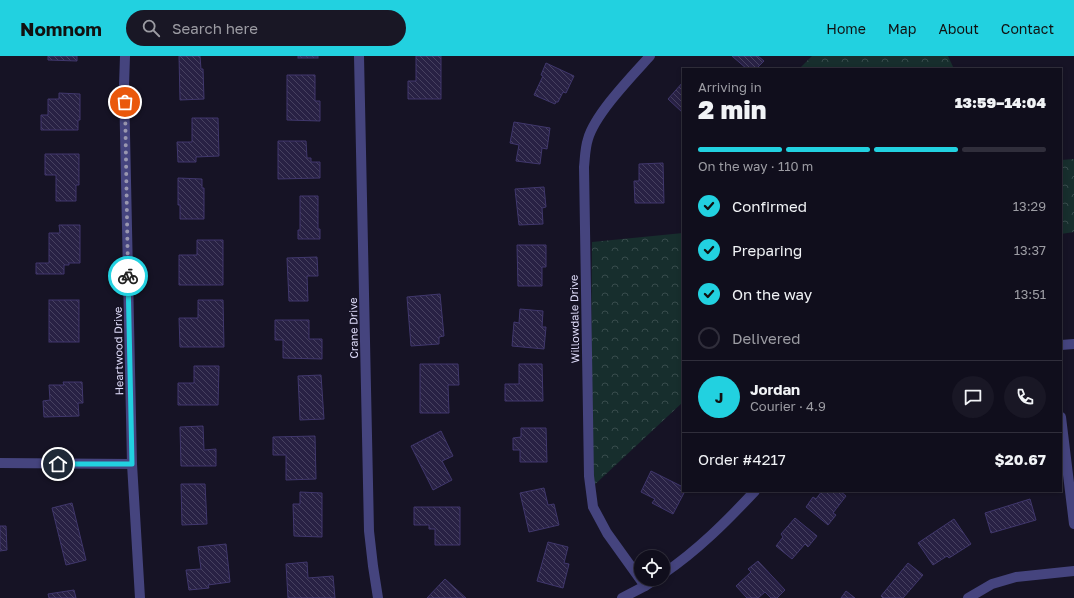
<!DOCTYPE html>
<meta charset="utf-8">
<style>
:root{--surface:#100e1c;--page:#191725;--text:#f1f3f6;--muted:#9c9ca3;--line:#302e3b;--accent:#22d1e0}
body{margin:0;font-family:"Golos Text",sans-serif;background:var(--page);color:var(--text);height:100vh;display:flex;flex-direction:column;font-size:15px;white-space:nowrap}
*{box-sizing:border-box;margin:0}
p{font-size:13px;color:var(--muted)}
.icon{flex:none;width:22px;height:22px;fill:none;stroke:currentColor;stroke-width:2;stroke-linecap:round;stroke-linejoin:round}
.map{position:relative;flex:1;overflow:hidden}
.panel{position:absolute;left:682px;top:12px;width:380px;height:424px;display:flex;flex-direction:column;background:var(--surface);border-radius:0px;box-shadow:0 2px 6px #0003,0 0 0 1px var(--line)}
.panel>*{flex:none}
.controls{position:absolute;left:634px;top:494px;display:grid;gap:8px}
.controls a{display:grid;place-items:center;width:36px;height:36px;border-radius:50%;background:var(--surface);box-shadow:0 2px 6px #0003,0 0 0 1px var(--line);font-size:20px}
.pin{position:absolute;display:grid;place-items:center;width:34px;height:34px;color:#fff;margin:-17px;border:2px solid #fff;border-radius:50%;box-shadow:0 1px 4px #0007}
.courier{position:absolute;display:grid;place-items:center;width:40px;height:40px;margin:-20px;border:3px solid #22d1e0;border-radius:50%;background:#fff;color:#222;box-shadow:0 1px 5px #0007}
.summary em{font-style:normal;font-weight:800}
.summary div{display:flex;flex-direction:column-reverse}
.summary{display:flex;align-items:center;justify-content:space-between;height:68px;padding:0 16px}
h1{font-size:26px;font-weight:800;line-height:30px}
.bar{display:grid;grid-template-columns:repeat(4,1fr);gap:6px 4px;align-content:center;height:48px;padding:0 16px}
.bar i{height:5px;border-radius:3px;background:var(--line)}
.bar .selected{background:var(--accent)}
.bar p{grid-column:span 4}
.line{display:flex;align-items:center;gap:10px;padding:0 16px;border-top:1px solid var(--line)}
.line div{flex:1}
.round{display:grid;place-items:center;flex:none;width:42px;height:42px;border-radius:21px;background:var(--page)}
ol{padding:0 16px;list-style:none}
li{display:flex;align-items:center;gap:12px;height:44px}
li p{margin-inline-start:auto}
li .icon{padding:4px;border-radius:50%;background:var(--accent);color:#111;stroke-width:4}
li:last-child{color:var(--muted)}
li i{width:22px;height:22px;border:2px solid var(--line);border-radius:50%}
header{display:flex;align-items:center;gap:24px;box-sizing:border-box;height:56px;padding:0 20px;background:var(--accent);color:#111}
header strong{font-size:19px}
nav{display:flex;gap:22px;margin-inline-start:auto;font-size:14px}
.search{width:280px;height:36px;background:var(--page);display:flex;align-items:center;gap:10px;box-sizing:border-box;padding:0 14px;border-radius:22px;color:var(--muted);font-size:15px}
.map>svg:first-child{display:block}
.forest{fill:url(#forest-crowns)}
.building{fill:url(#building-back-hatch);stroke:#40376c}
.lines{fill:none;stroke-linecap:round;stroke-linejoin:round}
.minor{stroke:#45447e;stroke-width:10}
.done{stroke:#9996af;stroke-width:4;stroke-dasharray:0 7.2}
.route{stroke:#22d1e0;stroke-width:5}
.labels{text-anchor:middle;dominant-baseline:central;stroke-width:3;stroke-linejoin:round;paint-order:stroke}
.street-label{font-size:11px;fill:#dfdcfa;stroke:#161325}
</style>
<header>
<strong>Nomnom</strong>
<div class="search"><svg class="icon" aria-label="search" viewBox="0 0 24 24"><circle cx="10" cy="10" r="6"/><path d="M15 15l6 6"/></svg>Search here</div>
<nav><a>Home</a><a>Map</a><a>About</a><a>Contact</a></nav>
</header>
<div class="map">
<svg width="1074" height="542" viewBox="0 0 1074 542">
<defs>
<pattern id="forest-crowns" width="20" height="18" patternUnits="userSpaceOnUse"><rect width="20" height="18" fill="#172e2d"/><path d="M2 6a3 3 0 1 1 6 0M12 15a3 3 0 1 1 6 0" fill="none" stroke="#384c4c"/></pattern>
<pattern id="building-back-hatch" width="6" height="6" patternUnits="userSpaceOnUse"><rect width="6" height="6" fill="#282144"/><path d="M-1 5l2 2M0 0l6 6M5-1l2 2" fill="none" stroke="#474160"/></pattern>
</defs>
<rect width="100%" height="100%" fill="#161325"/>
<g class="forest">
<path d="M812 0H948L954 13H799Z"/>
<path d="M1074 103V176L1061 178V104Z"/>
<path d="M683 177V346L590 433 592 186Z"/>
</g>
<g class="building">
<path d="M48 0H77V5L48 4Z"/>
<path d="M179 0H200L201 13H203L204 43 180 44Z"/>
<rect x="298" y="0" width="20" height="2"/>
<path d="M416 0H441V43H408V25H416Z"/>
<path d="M732 0H758L764 5 756 13H747Z"/>
<path d="M546 7 574 20 566 37 563 36 558 46H556L555 48 534 39 543 20 541 19Z"/>
<path d="M287 19H315V45H320V65L287 64Z"/>
<path d="M683 26V57L668 43Z"/>
<path d="M59 37 80 38V64H78V74H41V59H48V43H59Z"/>
<path d="M192 62H218L219 100 196 101V106H178L177 86H192Z"/>
<path d="M514 66 550 72 547 93 542 92 540 108 516 105 519 89 510 87Z"/>
<path d="M278 85H306L307 102H311V106H320V122L278 123Z"/>
<path d="M45 98H79V129H76V145H56V119H45Z"/>
<path d="M663 107 664 147H635L634 125H639V108Z"/>
<path d="M178 122 202 123V132H204V163H180V149H178Z"/>
<path d="M544 131 546 151 542 152 543 168 519 169 515 133Z"/>
<path d="M300 140H318V173H320V183H298V174H300Z"/>
<path d="M59 169H80V207H69V209H64V218H36V207H49V177H60Z"/>
<path d="M197 184H223V229H179V199H197Z"/>
<path d="M517 189H546V211H542V230H518Z"/>
<path d="M317 201 318 220H307L308 245H289L287 202Z"/>
<path d="M440 238 444 280 439 281V288L411 290 407 241Z"/>
<rect x="49" y="244" width="30" height="42"/>
<path d="M198 244H223L224 291H180L179 262H198Z"/>
<path d="M520 253 543 255 542 271H546L544 293 512 290 514 266 519 267Z"/>
<path d="M275 264H309V283H322V303L283 302V284H275Z"/>
<path d="M420 308H458L459 329H448L449 357H420Z"/>
<path d="M519 308H542L543 345H505V328H519Z"/>
<path d="M194 310H219L218 349H178V327H194Z"/>
<path d="M321 319 324 363 300 364 298 320Z"/>
<path d="M63 326H82L83 347H78L79 360 44 361 43 345 50 344 49 329H64Z"/>
<path d="M203 370 204 394 216 393V410H181L180 371Z"/>
<path d="M521 372H546L547 406H520V394H513V382L521 381Z"/>
<path d="M441 375 453 400 442 405 452 424 433 434 411 390Z"/>
<path d="M315 380 316 423 286 424V399H273V381Z"/>
<path d="M651 415 683 431V435H685L673 458 652 447 655 443 641 436Z"/>
<path d="M181 428H205L207 468 182 469Z"/>
<path d="M544 432 548 449 554 448 559 469 529 476 520 437Z"/>
<path d="M822 435H840L846 440 833 457 836 459 828 469 806 451 813 441 816 443Z"/>
<path d="M300 436 322 437V481L294 480 293 448H300Z"/>
<path d="M1030 443 1036 464 991 477 985 457Z"/>
<path d="M72 447 86 504 66 509 52 452Z"/>
<path d="M414 451H460V489H435V473H429V469H414Z"/>
<path d="M795 462 817 480 808 491 805 488 792 503 776 490 783 481 781 478Z"/>
<path d="M954 463 971 488 949 502 947 500 933 509 918 487Z"/>
<path d="M0 470H6L7 494 0 495Z"/>
<path d="M548 486 568 491 564 507 569 508 563 532 537 525Z"/>
<path d="M226 488 230 526 208 529 209 532 189 534 186 514 201 513 198 491Z"/>
<path d="M758 505 785 534 777 542H771L765 536 758 542H747L736 530 751 516 748 513Z"/>
<path d="M307 506 308 522 333 520 335 542H288L286 508Z"/>
<path d="M908 507 923 519 903 542H883L881 540Z"/>
<path d="M445 523 466 542H427Z"/>
<path d="M74 534 76 542H49L48 538Z"/>
<path d="M846 535 855 542H841Z"/>
</g>
<g class="lines">
<g class="minor">
<path d="M125 0 124 30 132 408 140 542"/>
<path d="M359 0 369 475 373 510 378 542"/>
<path d="M1061 289 1074 288"/>
<path d="M1061 361 1074 468"/>
<path d="M0 407 132 408"/>
<path d="M663 518C698 494 726 466 755 435"/>
<path d="M645 530 607 477 593 451 589 420 584 111C585 102 585 92 588 83 595 58 632 20 650 0"/>
<path d="M622 542 645 530 656 523"/>
<path d="M968 542 992 528 1016 521 1074 515"/>
</g>
</g>
<g class="lines">
<path class="done" d="M125 46 128 220"/>
<path class="route" d="M58 408H132L128 220"/>
</g>
<g class="labels">
<g class="street-label">
<text transform="translate(574 263) rotate(-91)">Willowdale Drive</text>
<text transform="translate(353 272) rotate(-91)">Crane Drive</text>
<text transform="translate(118 295) rotate(-91)">Heartwood Drive</text>
</g>
</g>
</svg>
<div class="controls">
<a><svg class="icon" aria-label="locate" viewBox="0 0 24 24"><circle cx="12" cy="12" r="6"/><path d="M12 2v4M12 18v4M2 12h4M18 12h4"/></svg></a>
</div>
<div class="pin" style="left:125px;top:46px;background:#ea580c"><svg class="icon" aria-label="bag" viewBox="0 0 24 24"><path d="M5 8h14l-1 12H6zM9 8a3 3 0 0 1 6 0"/></svg></div>
<div class="pin" style="left:58px;top:408px;background:#1f2937"><svg class="icon" aria-label="home" viewBox="0 0 24 24"><path d="M3 11l9-7 9 7M6 9v11h12V9"/></svg></div>
<div class="courier" style="left:128px;top:220px"><svg class="icon" aria-label="bike" viewBox="0 0 24 24"><circle cx="6" cy="16" r="4"/><circle cx="18" cy="16" r="4"/><path d="M6 16l4-8h5l3 8M10 8l3 8H6M13 5h3"/></svg></div>
<section class="panel">
<div class="summary"><div><h1>2 min</h1><p>Arriving in</p></div><em>13:59–14:04</em></div>
<div class="bar"><i class="selected"></i><i class="selected"></i><i class="selected"></i><i></i><p>On the way · 110 m</p></div>
<ol>
<li><svg class="icon" aria-label="check" viewBox="0 0 24 24"><path d="M5 12l5 5 9-10"/></svg>Confirmed<p>13:29</p></li>
<li><svg class="icon" aria-label="check" viewBox="0 0 24 24"><path d="M5 12l5 5 9-10"/></svg>Preparing<p>13:37</p></li>
<li><svg class="icon" aria-label="check" viewBox="0 0 24 24"><path d="M5 12l5 5 9-10"/></svg>On the way<p>13:51</p></li>
<li><i></i>Delivered</li>
</ol>
<div class="line" style="height:72px"><b class="round" style="background:var(--accent);color:#111">J</b><div><b>Jordan</b><p>Courier · 4.9</p></div><a class="round"><svg class="icon" aria-label="chat" viewBox="0 0 24 24"><path d="M4 5h16v11H9l-5 4z"/></svg></a><a class="round"><svg class="icon" aria-label="phone" viewBox="0 0 24 24"><path d="M5 4h4l2 5-3 2q2 4 5 5l2-3 5 2v4C11 20 4 13 5 4z"/></svg></a></div>
<div class="line" style="height:52px"><div>Order #4217</div><b>$20.67</b></div>
</section>
</div>
